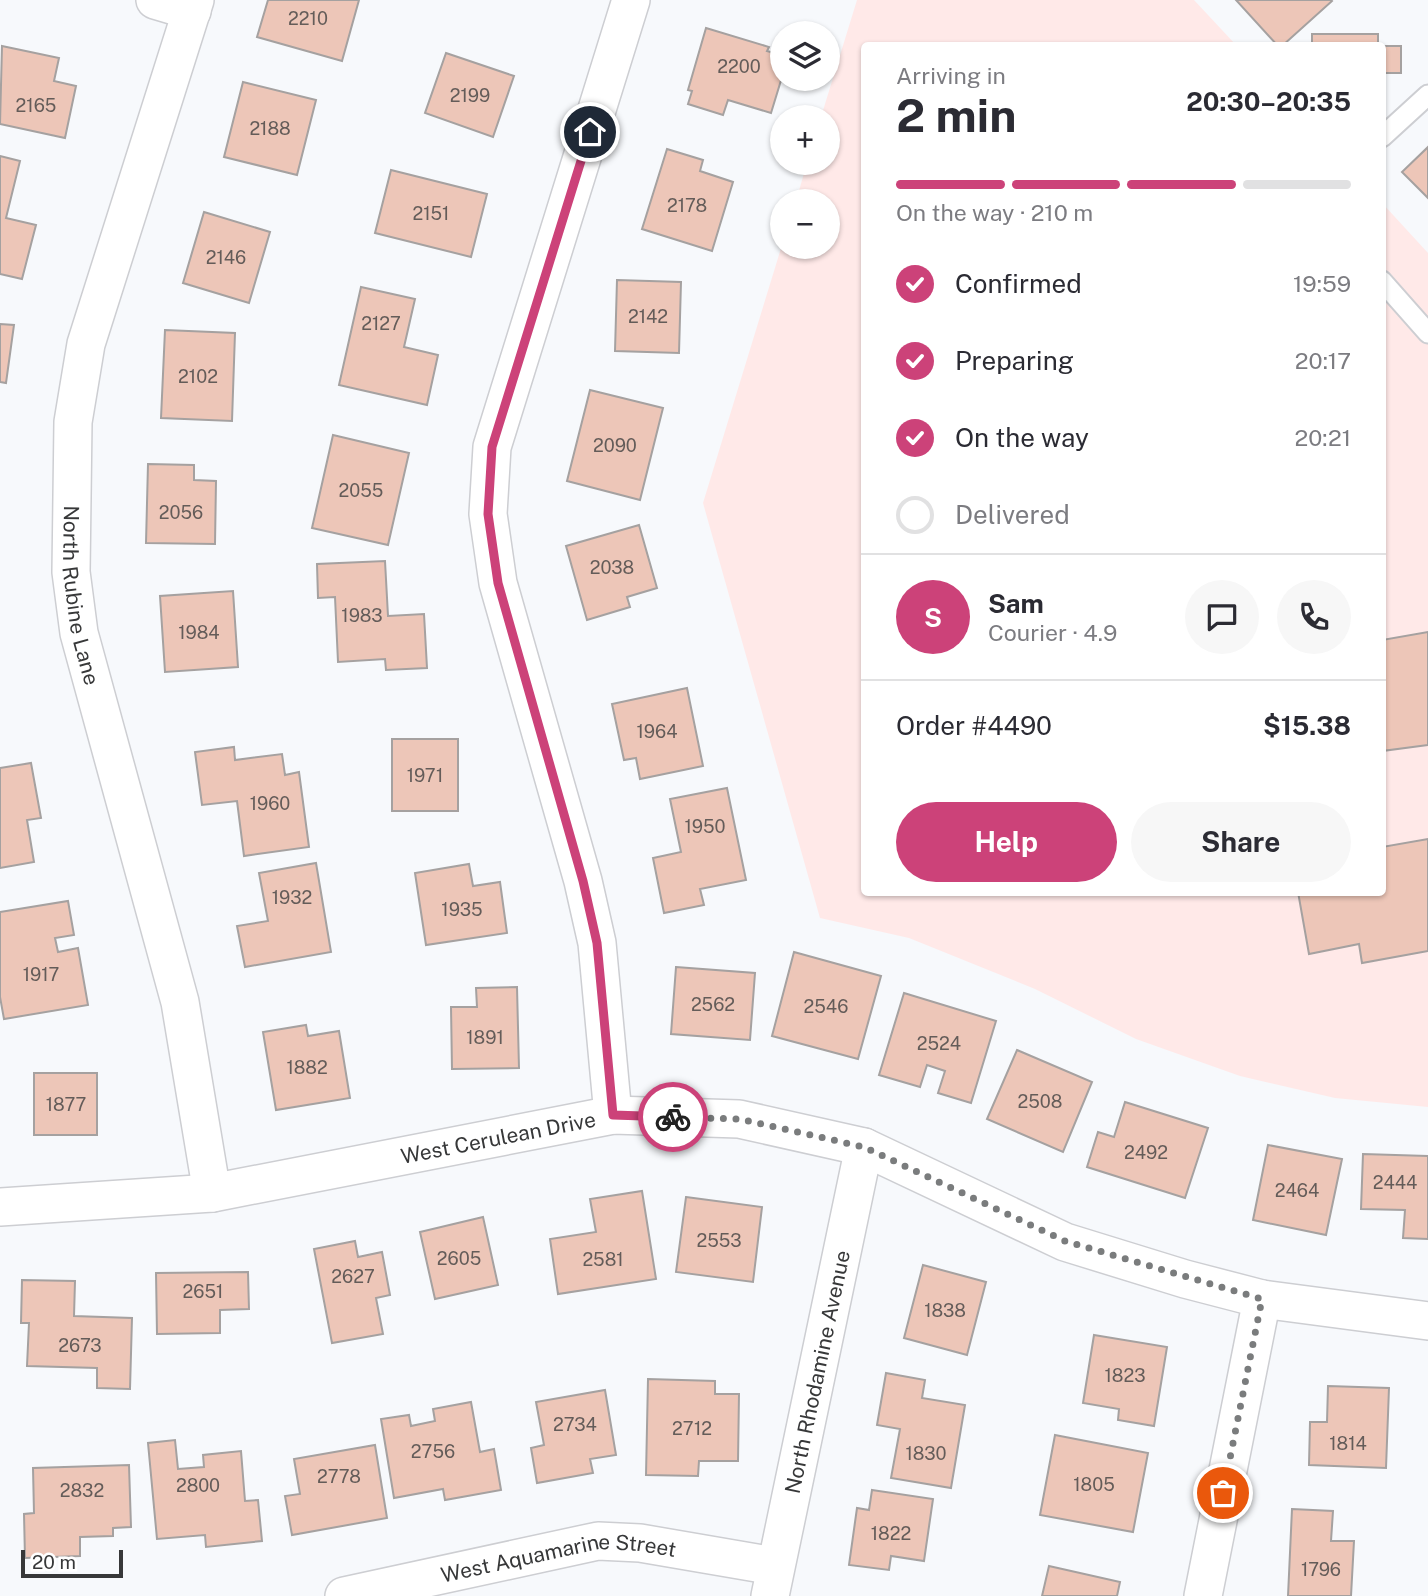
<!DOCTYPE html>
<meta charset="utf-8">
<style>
:root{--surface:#fff;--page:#f7f7f7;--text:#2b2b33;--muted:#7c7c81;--line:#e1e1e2;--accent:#cc4279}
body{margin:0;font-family:"Public Sans",sans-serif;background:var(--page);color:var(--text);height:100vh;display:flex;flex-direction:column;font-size:26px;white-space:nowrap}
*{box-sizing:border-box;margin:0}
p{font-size:23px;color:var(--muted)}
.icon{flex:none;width:38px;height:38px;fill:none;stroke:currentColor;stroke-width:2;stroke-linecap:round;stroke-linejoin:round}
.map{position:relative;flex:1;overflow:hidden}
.details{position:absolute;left:861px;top:42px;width:525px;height:854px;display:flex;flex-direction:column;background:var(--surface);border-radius:7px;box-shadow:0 2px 5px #0004}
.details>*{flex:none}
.tools{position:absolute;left:770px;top:21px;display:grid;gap:14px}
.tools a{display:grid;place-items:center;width:70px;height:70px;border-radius:50%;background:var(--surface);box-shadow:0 2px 5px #0004;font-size:35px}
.scale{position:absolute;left:21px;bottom:18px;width:102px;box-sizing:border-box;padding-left:7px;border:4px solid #373839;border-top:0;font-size:19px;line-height:24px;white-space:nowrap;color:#373839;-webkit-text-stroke:5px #fff;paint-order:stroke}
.pin{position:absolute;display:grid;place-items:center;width:60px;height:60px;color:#fff;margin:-30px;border:4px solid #fff;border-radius:50%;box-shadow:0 2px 7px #0007}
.courier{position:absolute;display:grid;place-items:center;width:70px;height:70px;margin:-35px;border:5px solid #cc4279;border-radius:50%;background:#fff;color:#222;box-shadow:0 2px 9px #0007}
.summary em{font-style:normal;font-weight:700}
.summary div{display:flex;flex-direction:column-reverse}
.summary{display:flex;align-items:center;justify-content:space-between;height:119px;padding:0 35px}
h1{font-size:46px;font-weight:700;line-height:52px}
.bar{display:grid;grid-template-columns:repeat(4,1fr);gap:10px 7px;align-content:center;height:84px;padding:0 35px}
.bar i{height:9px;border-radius:5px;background:var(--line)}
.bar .active{background:var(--accent)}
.bar p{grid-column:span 4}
.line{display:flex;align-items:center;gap:18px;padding:0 35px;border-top:2px solid var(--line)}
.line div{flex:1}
.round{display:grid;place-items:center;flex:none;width:74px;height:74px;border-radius:37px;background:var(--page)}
ol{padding:0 35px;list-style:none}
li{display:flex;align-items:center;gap:21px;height:77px}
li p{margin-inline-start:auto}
li .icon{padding:7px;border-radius:50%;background:var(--accent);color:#fff;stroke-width:4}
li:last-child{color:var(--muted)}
li i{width:38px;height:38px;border:4px solid var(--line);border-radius:50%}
.primary-button{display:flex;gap:14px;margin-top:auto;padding:14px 35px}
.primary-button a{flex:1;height:80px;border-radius:42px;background:var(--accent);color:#fff;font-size:28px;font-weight:700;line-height:80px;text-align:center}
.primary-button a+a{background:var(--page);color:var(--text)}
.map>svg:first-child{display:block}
.education{fill:#ffe9e8}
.building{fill:#edc6b8;stroke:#a5a1a0;stroke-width:2}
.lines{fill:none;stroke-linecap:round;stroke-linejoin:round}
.service-casing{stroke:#cdced2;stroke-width:23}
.minor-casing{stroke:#cdced2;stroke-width:40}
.service{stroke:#fff;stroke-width:19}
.minor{stroke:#fff;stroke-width:37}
.done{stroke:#7a7c7d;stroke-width:7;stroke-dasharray:0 12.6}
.route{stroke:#cc4279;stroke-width:9}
.labels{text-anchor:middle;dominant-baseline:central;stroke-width:7;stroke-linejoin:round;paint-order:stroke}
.number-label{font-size:18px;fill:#645c59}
.street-label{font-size:21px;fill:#373839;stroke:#fff}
</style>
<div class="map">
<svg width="1428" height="1596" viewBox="0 0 1428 1596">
<rect width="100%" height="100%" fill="#f7f9fc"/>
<path class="education" d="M857 0H1194L1236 45 864 46V892H1382L1383 204 1428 253V1107L1335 1098 1240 1076 1136 1039 1035 989 909 938 820 918 703 503 782 245 828 247V201H796L807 163H828V117H821Z"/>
<g class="building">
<path d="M268 0H359L342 61 257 37Z"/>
<path d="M1236 0H1331L1332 1 1282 46H1278Z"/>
<path d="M706 28 769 47 767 51 782 55V77L771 113 728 100 723 115 688 104 692 91 688 90Z"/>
<rect x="1312" y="34" width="66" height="12"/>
<path d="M2 46 59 58 54 81 76 86 65 138 0 124Z"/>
<rect x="1382" y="46" width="19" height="27"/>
<path d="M446 53 514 76 493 137 425 113Z"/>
<path d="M243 82 316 100 297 175 224 157Z"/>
<path d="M1428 147V198L1402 172Z"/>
<path d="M667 149 703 160 700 171 733 182 712 251 642 229Z"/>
<path d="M0 156 20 161 6 218 36 225 22 279 0 274Z"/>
<path d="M391 170 487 194 471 257 375 233Z"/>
<path d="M204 212 270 232 249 303 183 283Z"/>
<path d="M617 280 681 282 679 353 615 351Z"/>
<path d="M361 287 415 299 404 347 438 355 427 405 339 385Z"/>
<path d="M0 324 14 325 6 383 0 382Z"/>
<path d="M165 330 235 333 232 421 161 418Z"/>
<path d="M590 390 663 408 640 500 567 481Z"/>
<path d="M333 435 409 453 388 545 312 528Z"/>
<path d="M148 464 194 465V480L216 481 215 544 146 543Z"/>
<path d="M639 525 657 588 627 597 630 607 587 620 566 546Z"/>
<path d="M385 561 388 616 424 614 427 668 386 670 385 659 338 662 335 597 318 598 317 564Z"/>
<path d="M233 591 238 667 165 672 160 596Z"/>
<path d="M1428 632V745L1382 751V640Z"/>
<path d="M687 688 703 766 640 779 636 758 624 760 612 704Z"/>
<rect x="392" y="739" width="66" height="72"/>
<path d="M234 747 235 760 282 754 285 775 299 772 309 847 244 856 237 801 202 805 195 752Z"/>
<path d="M31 763 41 818 27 820 34 862 0 868V768Z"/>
<path d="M727 788 746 880 700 889 704 905 664 913 653 858 681 852 670 799Z"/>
<path d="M1428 839V951L1362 963 1359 944 1309 954 1298 892H1382V847Z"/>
<path d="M316 863 331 952 245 967 237 926 268 921 259 873Z"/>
<path d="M469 864 473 886 500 882 507 933 426 945 415 873Z"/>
<path d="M68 901 74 935 55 938 58 952 78 948 88 1005 4 1019 0 997V912Z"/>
<path d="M794 952 881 976 858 1059 772 1036Z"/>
<path d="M676 967 755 973 750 1040 671 1034Z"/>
<path d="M517 987 519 1068 452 1069 451 1007H477L476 988Z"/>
<path d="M904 993 996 1021 971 1103 938 1093 945 1071 927 1065 920 1087 879 1075Z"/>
<path d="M306 1025 308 1036 339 1031 350 1098 276 1110 263 1032Z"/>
<path d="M1017 1050 1092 1082 1063 1152 987 1119Z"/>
<rect x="34" y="1073" width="63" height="62"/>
<path d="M1125 1102 1208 1128 1185 1198 1087 1167 1098 1132 1114 1137Z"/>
<path d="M1268 1145 1342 1159 1326 1235 1253 1220Z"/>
<path d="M1363 1154 1428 1156V1239L1403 1238 1405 1210 1361 1209Z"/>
<path d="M642 1191 656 1279 558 1294 550 1239 596 1232 590 1199Z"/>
<path d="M686 1197 762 1207 753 1282 676 1272Z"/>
<path d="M483 1217 498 1285 435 1299 420 1232Z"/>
<path d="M355 1241 358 1257 382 1252 390 1295 376 1298 383 1334 332 1343 314 1249Z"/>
<path d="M923 1265 986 1282 967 1355 904 1338Z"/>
<path d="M248 1272 249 1309 220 1310V1333L157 1334 156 1273Z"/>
<path d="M22 1280 75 1281 74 1316 132 1318 130 1389 97 1388V1368L27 1366 29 1323H21Z"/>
<path d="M1094 1335 1167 1347 1154 1426 1118 1420 1119 1409 1083 1403Z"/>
<path d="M886 1373 925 1380 922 1398 965 1405 951 1488 891 1478 900 1429 877 1425Z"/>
<path d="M648 1379 715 1381V1394H739L738 1461H699L698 1476 646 1475Z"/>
<path d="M1328 1386 1389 1388 1386 1468 1309 1465 1310 1422H1327Z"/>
<path d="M605 1390 616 1455 590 1459 593 1473 537 1483 531 1448 544 1445 536 1402Z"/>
<path d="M471 1402 480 1452 494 1449 501 1490 445 1500 443 1489 394 1498 381 1419 409 1415 411 1426 435 1421 433 1409Z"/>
<path d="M1055 1435 1148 1453 1133 1532 1040 1515Z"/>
<path d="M175 1440 178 1469 204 1467 203 1455 241 1451 245 1501 258 1500 262 1541 206 1547 205 1535 157 1539 148 1443Z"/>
<path d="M375 1445 387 1518 292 1535 285 1496 300 1494 294 1459Z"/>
<path d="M129 1465 131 1527 113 1528V1536L80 1537V1556L25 1558 24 1514 34 1513 33 1468Z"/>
<path d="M872 1490 933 1499 924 1561 891 1556 889 1570 849 1565 857 1508 869 1510Z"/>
<path d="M1292 1509 1333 1511 1331 1541H1354L1351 1596H1288Z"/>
<path d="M1049 1566 1120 1582 1117 1596H1042Z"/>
</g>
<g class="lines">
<defs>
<g id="service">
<path d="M1382 137 1428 95"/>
<path d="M1382 281 1428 333"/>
</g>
<g id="minor">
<path d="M155 0 192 11"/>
<path id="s1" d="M195 0 86 344 73 422 71 572 79 633 180 1002 212 1193"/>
<path d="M613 1115 597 943 583 881 498 583 488 514 492 447 631 0"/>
<path id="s2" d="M0 1207 212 1193 613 1115 739 1119 864 1147 1065 1242 1185 1279 1262 1299 1428 1321"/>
<path id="s3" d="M344 1596 598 1541 640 1543 774 1566"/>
<path id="s4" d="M770 1596 864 1147"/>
<path d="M1203 1596 1262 1299"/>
</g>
</defs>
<use href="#service" class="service-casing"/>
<use href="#minor" class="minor-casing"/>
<use href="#service" class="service"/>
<use href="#minor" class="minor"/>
</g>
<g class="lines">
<path class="done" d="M673 1117 739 1119 864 1147 1065 1241 1262 1299 1223 1493"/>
<path class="route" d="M590 132 492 447 488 514 498 583 583 881 597 943 613 1115 673 1117"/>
</g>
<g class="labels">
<g class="number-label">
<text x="308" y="18">2210</text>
<text x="739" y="66">2200</text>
<text x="470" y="95">2199</text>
<text x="36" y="105">2165</text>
<text x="270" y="128">2188</text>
<text x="687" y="205">2178</text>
<text x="431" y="213">2151</text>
<text x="226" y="257">2146</text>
<text x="648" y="316">2142</text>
<text x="381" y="323">2127</text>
<text x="198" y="376">2102</text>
<text x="615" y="445">2090</text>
<text x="361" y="490">2055</text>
<text x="181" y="512">2056</text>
<text x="612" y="567">2038</text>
<text x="362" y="615">1983</text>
<text x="199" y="632">1984</text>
<text x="657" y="731">1964</text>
<text x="425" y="775">1971</text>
<text x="270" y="803">1960</text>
<text x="705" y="826">1950</text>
<text x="292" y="897">1932</text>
<text x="462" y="909">1935</text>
<text x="41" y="974">1917</text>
<text x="713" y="1004">2562</text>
<text x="826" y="1006">2546</text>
<text x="485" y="1037">1891</text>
<text x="939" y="1043">2524</text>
<text x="307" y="1067">1882</text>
<text x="1040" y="1101">2508</text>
<text x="66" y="1104">1877</text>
<text x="1146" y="1152">2492</text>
<text x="1395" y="1182">2444</text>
<text x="1297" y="1190">2464</text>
<text x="719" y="1240">2553</text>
<text x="459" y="1258">2605</text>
<text x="603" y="1259">2581</text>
<text x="353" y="1276">2627</text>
<text x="203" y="1291">2651</text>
<text x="945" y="1310">1838</text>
<text x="80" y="1345">2673</text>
<text x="1125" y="1375">1823</text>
<text x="575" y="1424">2734</text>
<text x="692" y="1428">2712</text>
<text x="1348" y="1443">1814</text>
<text x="433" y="1451">2756</text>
<text x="926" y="1453">1830</text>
<text x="339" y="1476">2778</text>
<text x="1094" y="1484">1805</text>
<text x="198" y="1485">2800</text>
<text x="82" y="1490">2832</text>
<text x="891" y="1533">1822</text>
<text x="1321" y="1569">1796</text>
</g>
<g class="street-label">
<text stroke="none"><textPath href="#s1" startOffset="614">North Rubine Lane</textPath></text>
<text stroke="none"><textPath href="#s2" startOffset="504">West Cerulean Drive</textPath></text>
<text stroke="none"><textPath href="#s4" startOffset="229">North Rhodamine Avenue</textPath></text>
<text stroke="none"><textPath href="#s3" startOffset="219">West Aquamarine Street</textPath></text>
</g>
</g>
</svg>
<div class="tools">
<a><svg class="icon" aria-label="layers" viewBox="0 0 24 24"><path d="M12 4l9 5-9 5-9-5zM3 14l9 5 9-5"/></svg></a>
<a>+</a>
<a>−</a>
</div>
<div class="scale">20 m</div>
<div class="pin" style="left:1223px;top:1493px;background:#ea580c"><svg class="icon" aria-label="bag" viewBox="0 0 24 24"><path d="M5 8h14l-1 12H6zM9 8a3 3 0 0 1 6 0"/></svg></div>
<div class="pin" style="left:590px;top:132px;background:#1f2937"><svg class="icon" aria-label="home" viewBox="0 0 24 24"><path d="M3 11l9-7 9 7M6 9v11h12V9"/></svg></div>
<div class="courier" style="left:673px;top:1117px"><svg class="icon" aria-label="bike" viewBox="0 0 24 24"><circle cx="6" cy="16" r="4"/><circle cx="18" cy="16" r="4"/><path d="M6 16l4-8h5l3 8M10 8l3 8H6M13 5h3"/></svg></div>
<section class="details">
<div class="summary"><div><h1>2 min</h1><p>Arriving in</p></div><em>20:30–20:35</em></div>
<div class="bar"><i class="active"></i><i class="active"></i><i class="active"></i><i></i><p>On the way · 210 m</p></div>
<ol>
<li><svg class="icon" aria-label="check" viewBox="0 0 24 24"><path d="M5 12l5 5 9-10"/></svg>Confirmed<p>19:59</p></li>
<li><svg class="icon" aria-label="check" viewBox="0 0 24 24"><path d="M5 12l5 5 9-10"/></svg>Preparing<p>20:17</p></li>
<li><svg class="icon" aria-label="check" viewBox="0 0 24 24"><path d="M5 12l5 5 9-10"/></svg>On the way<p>20:21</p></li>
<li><i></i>Delivered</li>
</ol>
<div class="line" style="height:126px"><b class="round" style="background:var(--accent);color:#fff">S</b><div><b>Sam</b><p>Courier · 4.9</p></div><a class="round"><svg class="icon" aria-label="chat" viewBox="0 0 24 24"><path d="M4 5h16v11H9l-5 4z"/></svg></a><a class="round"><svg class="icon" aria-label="phone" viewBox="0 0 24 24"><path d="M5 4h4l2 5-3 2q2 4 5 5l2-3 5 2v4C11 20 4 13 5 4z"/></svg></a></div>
<div class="line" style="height:91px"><div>Order #4490</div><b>$15.38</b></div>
<div class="primary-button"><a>Help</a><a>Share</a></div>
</section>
</div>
